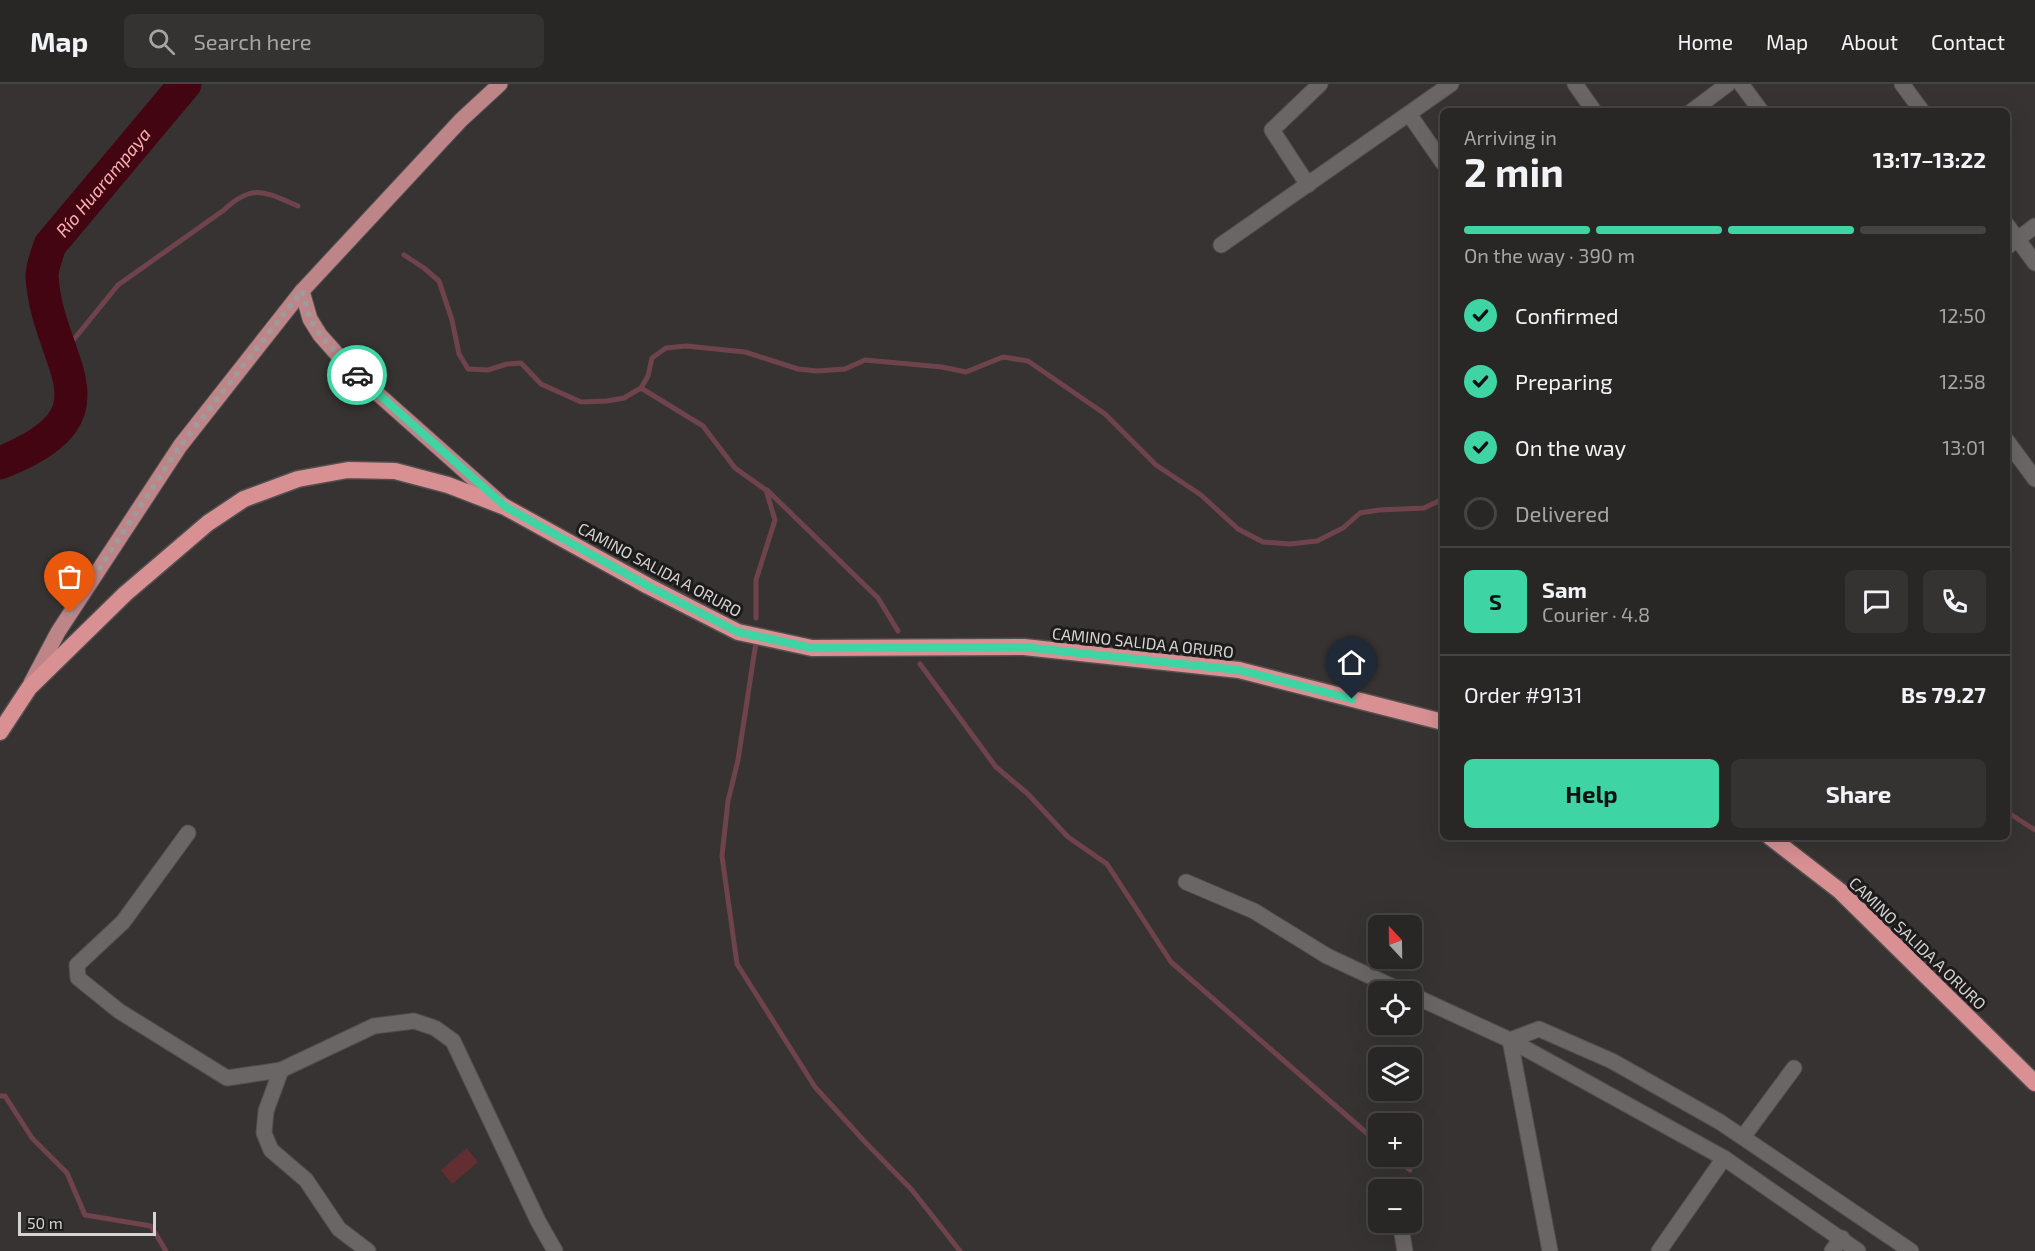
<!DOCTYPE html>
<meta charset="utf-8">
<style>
:root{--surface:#292626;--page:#353232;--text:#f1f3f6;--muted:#a5a5a7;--line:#454343;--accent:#3ed4a3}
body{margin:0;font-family:"Exo 2",sans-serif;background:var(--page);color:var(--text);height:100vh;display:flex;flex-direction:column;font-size:22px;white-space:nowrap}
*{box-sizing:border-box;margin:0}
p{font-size:20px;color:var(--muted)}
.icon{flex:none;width:33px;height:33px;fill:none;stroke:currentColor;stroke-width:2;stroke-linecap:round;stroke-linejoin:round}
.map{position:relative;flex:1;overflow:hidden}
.side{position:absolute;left:1440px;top:24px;width:570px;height:732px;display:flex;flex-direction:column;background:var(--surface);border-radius:9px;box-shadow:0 6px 24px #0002,0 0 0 2px var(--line)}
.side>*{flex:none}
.needle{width:39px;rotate:338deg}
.fabs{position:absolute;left:1368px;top:831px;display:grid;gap:12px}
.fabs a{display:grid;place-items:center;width:54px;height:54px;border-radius:9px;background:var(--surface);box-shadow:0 6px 24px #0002,0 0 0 2px var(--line);font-size:30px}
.scale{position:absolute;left:18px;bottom:15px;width:138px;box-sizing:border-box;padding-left:6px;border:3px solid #d6d3d3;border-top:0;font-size:16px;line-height:21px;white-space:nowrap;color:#d6d3d3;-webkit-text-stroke:4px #1d1b1b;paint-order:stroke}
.pin{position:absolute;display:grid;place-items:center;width:51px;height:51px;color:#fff;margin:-62px -26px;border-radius:50% 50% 50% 0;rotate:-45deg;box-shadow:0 0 6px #0007}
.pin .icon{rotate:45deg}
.courier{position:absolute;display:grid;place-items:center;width:60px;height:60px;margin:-30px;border:4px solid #3ed4a3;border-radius:50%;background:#fff;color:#222;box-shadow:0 2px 8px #0007}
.headline em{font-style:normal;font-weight:700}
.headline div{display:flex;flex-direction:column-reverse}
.headline{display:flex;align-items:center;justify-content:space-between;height:102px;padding:0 24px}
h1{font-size:39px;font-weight:700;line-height:45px}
.bar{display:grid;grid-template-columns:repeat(4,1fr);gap:9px 6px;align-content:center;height:72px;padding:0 24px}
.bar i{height:8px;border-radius:4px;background:var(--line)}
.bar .active{background:var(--accent)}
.bar p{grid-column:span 4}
.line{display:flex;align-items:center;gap:15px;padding:0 24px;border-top:2px solid var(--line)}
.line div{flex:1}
.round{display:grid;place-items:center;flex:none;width:63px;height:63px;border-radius:9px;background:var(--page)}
ol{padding:0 24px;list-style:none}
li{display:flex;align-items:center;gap:18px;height:66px}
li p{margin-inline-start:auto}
li .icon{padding:6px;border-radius:50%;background:var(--accent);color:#111;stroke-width:4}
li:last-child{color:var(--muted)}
li i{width:33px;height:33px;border:3px solid var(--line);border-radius:50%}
.primary-button{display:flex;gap:12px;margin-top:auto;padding:12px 24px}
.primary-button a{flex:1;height:69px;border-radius:9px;background:var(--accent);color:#111;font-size:24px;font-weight:700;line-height:69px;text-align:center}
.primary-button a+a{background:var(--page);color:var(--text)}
header{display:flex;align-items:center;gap:36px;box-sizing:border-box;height:84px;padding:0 30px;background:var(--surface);border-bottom:2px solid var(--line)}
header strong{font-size:28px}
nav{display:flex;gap:33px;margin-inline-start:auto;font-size:21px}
.search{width:420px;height:54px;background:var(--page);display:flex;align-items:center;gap:15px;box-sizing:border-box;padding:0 21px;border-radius:9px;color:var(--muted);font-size:22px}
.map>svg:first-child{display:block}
.green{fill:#622e32}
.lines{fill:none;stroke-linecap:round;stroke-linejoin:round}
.stream{stroke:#6f434b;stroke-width:5}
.river{stroke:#430511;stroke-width:33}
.minor-casing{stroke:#524f4f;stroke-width:17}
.primary-casing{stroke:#524f4f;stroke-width:17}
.trunk-casing{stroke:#524f4f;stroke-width:19}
.minor{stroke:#6b6666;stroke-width:15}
.primary{stroke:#bd8588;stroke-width:15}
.trunk{stroke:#d89093;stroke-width:16}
.done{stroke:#9e9b9b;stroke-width:6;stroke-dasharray:0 10.8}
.route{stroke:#3ed4a3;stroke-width:8}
.labels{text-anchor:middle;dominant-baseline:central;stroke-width:6;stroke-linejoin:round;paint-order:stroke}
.street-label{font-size:16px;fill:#d6d3d3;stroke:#1d1b1b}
.water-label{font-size:18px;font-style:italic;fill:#f9afb2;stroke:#1d1b1b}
</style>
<header>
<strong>Map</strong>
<div class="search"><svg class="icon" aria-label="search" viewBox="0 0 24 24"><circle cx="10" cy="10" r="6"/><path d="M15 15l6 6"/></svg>Search here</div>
<nav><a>Home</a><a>Map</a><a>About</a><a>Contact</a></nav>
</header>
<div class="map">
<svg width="2035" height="1167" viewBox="0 0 2035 1167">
<rect width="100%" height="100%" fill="#373333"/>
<path class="green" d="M467 1064 478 1078 452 1100 441 1086Z"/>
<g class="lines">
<g class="stream">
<path d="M404 171 424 184 439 197 452 236 459 270 468 285 488 286 507 280 521 279 541 300 581 318 607 317 624 314 641 304 648 292 652 274 666 264 686 262 745 268 798 285 817 287 845 285 865 276 942 283 966 288 1003 273 1028 277 1105 330 1156 381 1201 411 1238 445 1263 458 1290 460 1317 457 1343 444 1360 429 1379 426 1424 424 1443 415"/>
<path d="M62 270 118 201 224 126C253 99 265 108 298 122"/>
<path d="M641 304 703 342 735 384 766 406 775 436 756 496V534"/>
<path d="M767 406 878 514 898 547"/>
<path d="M756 558 738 676 728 717 722 772 737 880 815 1003 866 1059 912 1106 960 1167"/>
<path d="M920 580 996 683 1028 710 1068 753 1107 780 1171 878 1378 1059"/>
<path d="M2007 728 2035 746"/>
<path d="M0 1012H5L32 1054 67 1089 85 1131 151 1142 166 1167"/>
<path d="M1394 1072 1410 1086"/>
</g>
<path class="river" id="s1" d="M0 379C126 329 47 281 42 192 42 182 47 171 50 161L185 0"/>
<defs>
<g id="minor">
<path d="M1575 0 1594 27"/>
<path d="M1741 0 1761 27"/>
<path d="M1902 0 1922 27"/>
<path d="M1692 27 1728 0"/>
<path d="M1409 30 1443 79"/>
<path d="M1308 101 1272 46 1320 0"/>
<path d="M2007 141 2035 179"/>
<path d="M1221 161 1451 0"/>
<path d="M2007 163 2035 142"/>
<path d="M2007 357 2035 395"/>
<path d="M188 749 123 838 77 881 78 894 119 927 227 994 281 986 374 942 414 937 435 944 453 957 538 1137 555 1167"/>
<path d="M1186 798 1254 827 1327 872 1404 908"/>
<path d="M1412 911 1510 956 1724 1074 1858 1167"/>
<path d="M281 986 266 1027 264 1049 271 1066 306 1096 339 1145 368 1167"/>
<path d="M1743 1053 1794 984"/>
<path d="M1400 1138 1405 1167"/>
<path d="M1550 1167 1510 956 1539 945 1612 977 1720 1038 1911 1167"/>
<path d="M1659 1167 1724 1074"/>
<path d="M1832 1167 1842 1154"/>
</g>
<g id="primary">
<path d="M302 207 310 235 320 251 352 287 503 421"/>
<path d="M31 599 58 548 180 362 302 207 461 36 500 0"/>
</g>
<g id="trunk">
<path d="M0 648 29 604 125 510 208 439 244 415 298 395 348 386 395 387 448 401 505 423 648 502 738 548 812 564 1024 563 1239 586 1443 638"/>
<path d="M1770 753 1840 807 2035 999"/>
</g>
</defs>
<use href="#minor" class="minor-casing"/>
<use href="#primary" class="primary-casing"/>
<use href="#trunk" class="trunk-casing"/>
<use href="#minor" class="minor"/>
<use href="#primary" class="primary"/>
<use href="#trunk" class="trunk"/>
</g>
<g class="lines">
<path class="done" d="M70 529 180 362 302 207 310 235 320 251 357 291"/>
<path class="route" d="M357 291 506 423 648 502 738 548 812 564 1024 563 1144 576 1239 586 1352 615"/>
</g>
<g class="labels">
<g class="street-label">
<text transform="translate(660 485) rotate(28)">CAMINO SALIDA A ORURO</text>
<text transform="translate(1143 558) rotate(6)">CAMINO SALIDA A ORURO</text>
<text transform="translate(1918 859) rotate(44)">CAMINO SALIDA A ORURO</text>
</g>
<g class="water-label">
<text stroke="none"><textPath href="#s1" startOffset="342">Río Huarampaya</textPath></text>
</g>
</g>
</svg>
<div class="fabs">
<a><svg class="needle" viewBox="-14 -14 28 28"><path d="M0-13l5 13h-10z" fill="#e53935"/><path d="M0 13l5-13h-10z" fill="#a5a5a7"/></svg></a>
<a><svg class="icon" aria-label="locate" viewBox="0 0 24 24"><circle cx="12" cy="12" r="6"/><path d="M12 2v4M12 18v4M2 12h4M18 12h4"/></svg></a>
<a><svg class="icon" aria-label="layers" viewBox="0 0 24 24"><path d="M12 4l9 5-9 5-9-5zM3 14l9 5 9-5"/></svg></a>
<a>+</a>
<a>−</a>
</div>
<div class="scale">50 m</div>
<div class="pin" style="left:70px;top:529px;background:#ea580c"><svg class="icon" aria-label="bag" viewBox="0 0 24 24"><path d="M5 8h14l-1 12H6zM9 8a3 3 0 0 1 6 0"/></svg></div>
<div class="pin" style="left:1352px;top:615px;background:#1f2937"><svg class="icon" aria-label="home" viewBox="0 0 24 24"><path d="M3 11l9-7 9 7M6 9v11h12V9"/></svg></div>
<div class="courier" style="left:357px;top:291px"><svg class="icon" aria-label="car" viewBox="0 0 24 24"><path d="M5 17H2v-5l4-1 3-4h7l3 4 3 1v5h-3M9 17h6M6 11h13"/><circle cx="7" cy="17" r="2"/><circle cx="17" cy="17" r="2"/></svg></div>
<section class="side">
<div class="headline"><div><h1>2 min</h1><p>Arriving in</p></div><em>13:17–13:22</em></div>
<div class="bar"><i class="active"></i><i class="active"></i><i class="active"></i><i></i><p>On the way · 390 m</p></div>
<ol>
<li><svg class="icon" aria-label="check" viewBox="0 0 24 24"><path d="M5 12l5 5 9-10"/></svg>Confirmed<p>12:50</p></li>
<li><svg class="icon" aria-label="check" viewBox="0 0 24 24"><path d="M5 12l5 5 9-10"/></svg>Preparing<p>12:58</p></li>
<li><svg class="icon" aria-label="check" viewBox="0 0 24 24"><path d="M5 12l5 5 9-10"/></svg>On the way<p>13:01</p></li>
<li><i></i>Delivered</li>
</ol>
<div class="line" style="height:108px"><b class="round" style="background:var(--accent);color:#111">S</b><div><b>Sam</b><p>Courier · 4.8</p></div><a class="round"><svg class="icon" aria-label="chat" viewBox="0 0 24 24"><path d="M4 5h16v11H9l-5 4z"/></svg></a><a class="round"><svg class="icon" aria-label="phone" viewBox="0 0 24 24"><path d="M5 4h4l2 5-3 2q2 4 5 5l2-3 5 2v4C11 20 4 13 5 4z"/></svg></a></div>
<div class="line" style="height:78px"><div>Order #9131</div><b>Bs 79.27</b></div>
<div class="primary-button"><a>Help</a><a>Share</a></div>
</section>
</div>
